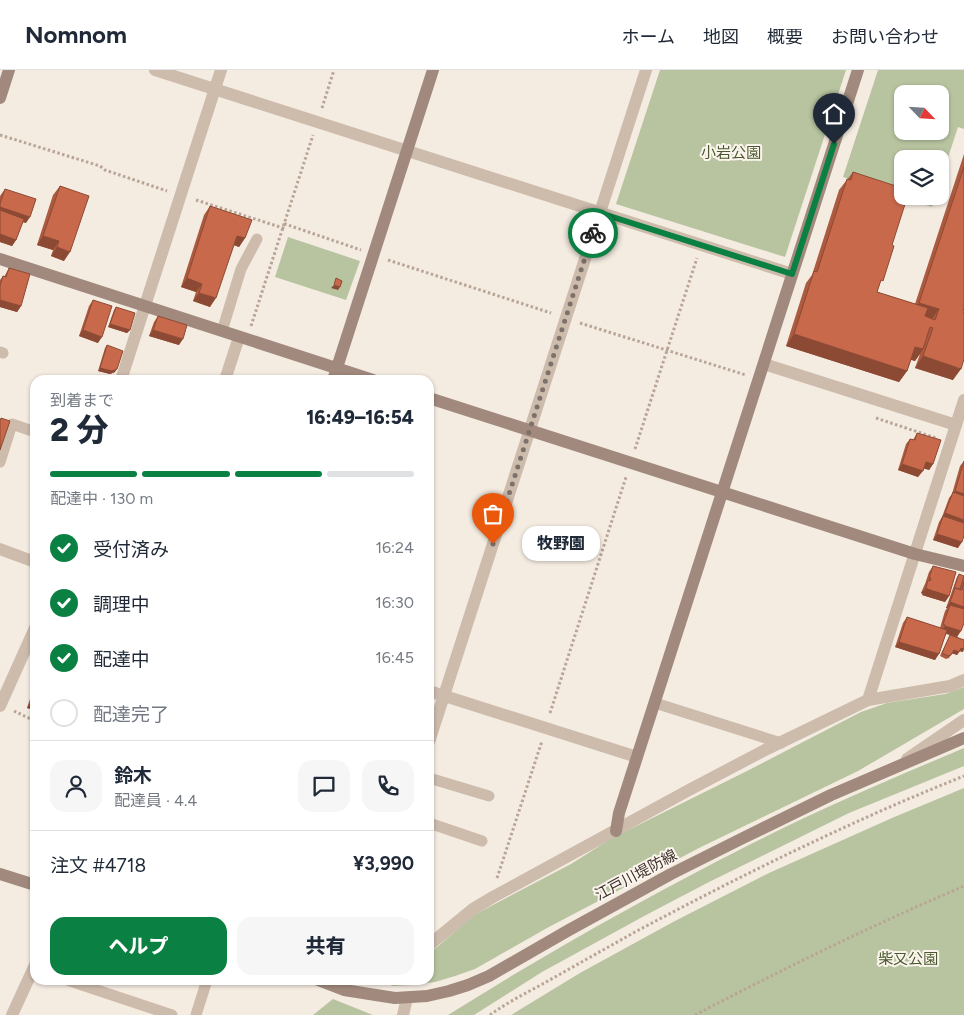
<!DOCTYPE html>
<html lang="ja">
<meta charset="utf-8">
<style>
:root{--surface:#fff;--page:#f6f6f7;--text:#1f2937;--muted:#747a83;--line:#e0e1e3;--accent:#0b8043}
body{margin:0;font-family:Figtree,"Noto Sans JP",sans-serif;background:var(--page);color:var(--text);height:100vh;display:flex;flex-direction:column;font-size:19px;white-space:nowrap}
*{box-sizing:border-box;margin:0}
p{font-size:16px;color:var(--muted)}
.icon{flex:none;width:28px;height:28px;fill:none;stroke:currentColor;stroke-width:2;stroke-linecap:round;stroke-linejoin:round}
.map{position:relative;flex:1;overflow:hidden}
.sheet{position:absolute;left:30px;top:305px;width:404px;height:610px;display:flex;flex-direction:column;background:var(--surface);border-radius:15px;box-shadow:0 1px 4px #0004}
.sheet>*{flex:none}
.needle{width:32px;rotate:115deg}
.tools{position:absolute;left:894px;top:15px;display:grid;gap:10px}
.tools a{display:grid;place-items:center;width:55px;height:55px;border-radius:10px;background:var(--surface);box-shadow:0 1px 4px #0004;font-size:25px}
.pin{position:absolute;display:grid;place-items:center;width:42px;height:42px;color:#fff;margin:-51px -21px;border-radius:50% 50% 50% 0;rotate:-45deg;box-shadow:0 0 5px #0007}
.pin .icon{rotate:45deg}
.courier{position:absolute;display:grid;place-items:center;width:50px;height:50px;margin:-25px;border:4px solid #0b8043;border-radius:50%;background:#fff;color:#222;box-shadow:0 1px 6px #0007}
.bubble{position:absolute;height:35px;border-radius:15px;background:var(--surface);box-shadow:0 1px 4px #0004;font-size:16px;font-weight:800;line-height:35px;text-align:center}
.summary em{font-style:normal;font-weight:800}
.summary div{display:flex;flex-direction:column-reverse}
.summary{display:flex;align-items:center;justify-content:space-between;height:85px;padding:0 20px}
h1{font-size:32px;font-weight:800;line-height:38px}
.bar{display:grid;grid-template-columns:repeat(4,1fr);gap:8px 5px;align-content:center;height:60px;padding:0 20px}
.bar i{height:6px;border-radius:4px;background:var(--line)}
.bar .selected{background:var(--accent)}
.bar p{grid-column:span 4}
.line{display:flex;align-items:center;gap:12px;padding:0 20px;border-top:1px solid var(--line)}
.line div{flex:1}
.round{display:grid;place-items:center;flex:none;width:52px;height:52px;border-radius:15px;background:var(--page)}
ol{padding:0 20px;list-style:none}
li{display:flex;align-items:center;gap:15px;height:55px}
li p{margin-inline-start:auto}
li .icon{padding:5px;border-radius:50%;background:var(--accent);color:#fff;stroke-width:4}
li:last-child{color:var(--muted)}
li i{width:28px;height:28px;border:2px solid var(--line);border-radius:50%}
.button{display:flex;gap:10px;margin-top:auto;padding:10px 20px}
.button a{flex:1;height:58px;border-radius:15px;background:var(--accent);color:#fff;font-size:20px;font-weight:800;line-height:58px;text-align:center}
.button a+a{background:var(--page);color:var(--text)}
header{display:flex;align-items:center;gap:30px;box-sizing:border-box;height:70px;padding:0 25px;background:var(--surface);border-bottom:1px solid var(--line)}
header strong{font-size:24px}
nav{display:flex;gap:28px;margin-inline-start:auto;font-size:18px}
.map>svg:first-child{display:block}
.green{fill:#b8c4a0;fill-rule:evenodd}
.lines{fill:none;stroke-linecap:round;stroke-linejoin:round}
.path{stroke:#b9a596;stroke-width:3;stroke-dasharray:2.5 2.5;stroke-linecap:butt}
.lane{stroke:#cdbbac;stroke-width:11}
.street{stroke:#cdbbac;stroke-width:12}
.secondary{stroke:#a18a7d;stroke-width:12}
.wall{fill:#ac5a40}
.shaded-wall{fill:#8c4a34}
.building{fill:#c8694b;stroke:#8c4a34}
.done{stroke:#7c716b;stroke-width:5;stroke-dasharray:0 9}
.route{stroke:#0b8043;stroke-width:6}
.labels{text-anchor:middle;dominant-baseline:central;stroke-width:4;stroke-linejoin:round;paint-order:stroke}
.park-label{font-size:15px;fill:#4a5a2e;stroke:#fbf5ee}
.street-label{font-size:15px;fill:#3b302b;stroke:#fbf5ee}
</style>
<header>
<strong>Nomnom</strong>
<nav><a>ホーム</a><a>地図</a><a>概要</a><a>お問い合わせ</a></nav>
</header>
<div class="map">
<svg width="964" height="945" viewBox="0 0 964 945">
<rect width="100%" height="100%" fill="#f4ebe1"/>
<g class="green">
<path d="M660 0H846L785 187 616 134Z"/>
<path d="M878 0H964V59L958 57 940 112V89H902V126H935L932 137 843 107ZM902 24H940V61H902Z"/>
<path d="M288 167 360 191 346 230 275 207Z"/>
<path d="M964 617V639L858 701 701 777 547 858 475 899 455 906 435 912 413 915 391 916 398 910H429V884L474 845 571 794 612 768 747 701 861 642 887 633 945 624Z"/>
<path d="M964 678V696L849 743 709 812 646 845 542 902 474 945H448C545 884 645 828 747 776 817 740 891 709 964 678Z"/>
<path d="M964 718V945H511L580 903 673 852 769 803 892 748Z"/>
<path d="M333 929 373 945H313Z"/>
</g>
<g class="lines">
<g class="path">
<path d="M322 38 334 0"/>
<path d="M0 65 100 96 105 100 167 121"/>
<path d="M196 130 283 158 285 154 361 180"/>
<path d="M388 190 551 243"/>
<path d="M580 253 746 305"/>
<path d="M251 256 313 65"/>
<path d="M876 348 936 368"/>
<path d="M635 379 697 188"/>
<path d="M14 641 35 651"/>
<path d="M550 643 626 407"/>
<path d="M497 808 542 671"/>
<path d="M490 945C505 934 522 925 539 916 571 898 603 880 635 862 742 805 851 751 964 706"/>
<path d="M695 945C783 899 873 855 964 816"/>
</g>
<g class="lane">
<path d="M222 261 241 199 257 169"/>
<path d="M0 282 3 283"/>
<path d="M0 392 12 354 35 362"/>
<path d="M655 633 781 673"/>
<path d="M429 708 489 726"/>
<path d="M429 753 482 771"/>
<path d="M67 910 172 945"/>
<path d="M196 945 207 910"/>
</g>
<g class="street">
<path d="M155 0 792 204"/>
<path d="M764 294 956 355"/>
<path d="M121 310 221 0"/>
<path d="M225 310 239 267"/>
<path d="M0 479 35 492"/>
<path d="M429 621 637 687"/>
<path d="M868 630 950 616 964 610"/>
<path d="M0 636 35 558"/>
<path d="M429 672 646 0"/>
<path d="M907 689 964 650"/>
<path d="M429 875 473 839 493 827 689 720 767 679 868 630 964 330"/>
<path d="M12 945 35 895"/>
<path d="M403 945 407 928"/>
</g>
<g class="secondary">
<path d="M0 28 9 0"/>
<path d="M0 189 373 310"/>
<path d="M333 310 433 0"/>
<path d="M429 328 915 484 964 496"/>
<path d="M616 761 619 743 858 0"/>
<path d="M0 804 35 815"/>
<path d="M318 910 344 920 395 928 427 926 449 921 468 915 489 906 569 860 671 804 743 768 831 725 964 668"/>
</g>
</g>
<g class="wall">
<path d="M964 84V238L963 242 953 310 915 298 920 284 915 291 911 290 907 301 899 312 786 276 806 213 812 205 839 120 853 102 892 175 877 222 915 234Z"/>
<path d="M60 116 64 191 51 186 53 180 37 175 53 125Z"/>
<path d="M5 119 26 153 23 152 16 170 12 176 0 172V126Z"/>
<path d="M210 136 245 168 239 177 234 175 210 237 193 231 196 222 181 217 204 145Z"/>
<path d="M9 198 21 236 17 242 0 237V210L3 206 4 207Z"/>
<path d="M93 230 98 273 79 266 89 236Z"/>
<path d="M116 237 130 260 127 263 108 257 114 240Z"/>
<path d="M158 246 179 275 149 266 154 252Z"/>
<path d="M107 275 115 302 110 304 98 301 105 278Z"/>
<path d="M917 363 933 394 929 400 924 398 918 407 898 400 906 374 910 369 913 370Z"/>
<path d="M964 391 958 478 933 470 939 452 942 447 949 428 952 424 960 396Z"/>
<path d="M933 496 949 526 945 532 922 525 923 524 921 523 924 516 925 514 929 502Z"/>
<path d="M959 504 964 507V553L957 567 964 570 963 582 960 581 957 585 952 583 949 588 946 589 940 586 950 565 946 564 935 590 895 577 903 553 907 547 940 558 945 541 947 538H946L957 507Z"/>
<path d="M35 614V640L27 638Z"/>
</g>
<g class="shaded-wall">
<path d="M0 137 30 147 26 153 0 145Z"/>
<path d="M0 164 16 170 12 176 0 172Z"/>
<path d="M43 166 59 171 53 180 37 175Z"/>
<path d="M237 166 245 168 239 177 231 174Z"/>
<path d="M57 177 70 182 64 191 51 186Z"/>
<path d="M187 208 202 214 196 222 181 217Z"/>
<path d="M334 215 340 217 338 220 331 218Z"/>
<path d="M199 223 216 228 210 237 193 231Z"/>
<path d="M0 230 21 236 17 242 0 237Z"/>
<path d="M919 233 939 239 931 250 911 244Z"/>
<path d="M110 254 130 260 127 263 108 257Z"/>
<path d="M83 260 102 267 98 273 79 266Z"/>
<path d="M153 260 183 269 179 275 149 266Z"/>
<path d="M794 264 907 301 899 312 786 276Z"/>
<path d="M915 277 923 279 915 291 907 288Z"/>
<path d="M923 286 961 299 953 310 915 298Z"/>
<path d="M100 298 117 299 115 302 110 304 98 301Z"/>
<path d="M926 392 933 394 929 400 922 398Z"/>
<path d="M902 394 923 401 918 407 898 400Z"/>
<path d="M955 421 964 424V431L951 427Z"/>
<path d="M945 443 964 450V457L941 449Z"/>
<path d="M937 464 962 472 958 478 933 470Z"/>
<path d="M926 518H927L923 524 921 523Z"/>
<path d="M927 519 949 526 945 532 922 525Z"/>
<path d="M950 532 964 537V544L950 535 947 538H946Z"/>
<path d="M945 556 961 561 957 567 941 562Z"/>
<path d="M899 572 939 584 935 590 895 577Z"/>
<path d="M961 578 964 579 963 582 959 581Z"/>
<path d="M954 580 959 582 957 585 951 583Z"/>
<path d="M33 629H35V640L27 638Z"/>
</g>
<g class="building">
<path d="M964 97V238L963 242 964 243V289L961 299 923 286 933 258 930 257 923 279 915 277 907 301 794 264 814 201 817 202 847 109 851 110 853 102 902 118V126H906L905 127 907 128 892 175 894 176 883 211 881 210 877 222 928 238 925 246 935 250 939 239 919 233Z"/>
<path d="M60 116 89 126 70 182 57 177 59 171 43 166Z"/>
<path d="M5 119 36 129 30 147 0 137V134Z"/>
<path d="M210 136 252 150 245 168 237 166 216 228 199 223 202 214 187 208Z"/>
<path d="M0 140 24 149 16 170 0 164Z"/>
<path d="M9 198 30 204 21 236 0 230V216L3 206 6 207Z"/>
<path d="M336 208 342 211 340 217 334 215Z"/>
<path d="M93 230 112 236 102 267 83 260Z"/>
<path d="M116 237 135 243 130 260 110 254Z"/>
<path d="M158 246 187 255 183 269 153 260Z"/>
<path d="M107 275 123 281 117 299 112 301 100 298Z"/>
<path d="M1 348 10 351 0 380V351Z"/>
<path d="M917 363 941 370 933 394 926 392 923 401 902 394 910 369 915 370Z"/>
<path d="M964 391V424L955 421Z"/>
<path d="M953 422 964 426V450L945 443Z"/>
<path d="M943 446 964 453V465L962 472 937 464Z"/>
<path d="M933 496 956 502 949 526 927 519V518H926L928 510 930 511 931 508H929Z"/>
<path d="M959 504 964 506 960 519 955 518V519L954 518Z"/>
<path d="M964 512V537L950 532 955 518 962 520Z"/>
<path d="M950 535 964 539V553L961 561 945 556V555L943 554Z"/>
<path d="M907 547 947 560 939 584 899 572Z"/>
<path d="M950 565 964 570V579L961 578 959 582 954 580 951 585 948 586 942 583Z"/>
</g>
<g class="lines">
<path class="done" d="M493 474 593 163"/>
<path class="route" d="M593 163 600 143 792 204 834 74"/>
</g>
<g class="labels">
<g class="park-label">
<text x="731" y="83">小岩公園</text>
<text x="908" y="889">柴又公園</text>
</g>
<g class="street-label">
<text transform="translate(636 805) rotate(-28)">江戸川堤防線</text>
</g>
</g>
</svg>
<div class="tools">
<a><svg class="needle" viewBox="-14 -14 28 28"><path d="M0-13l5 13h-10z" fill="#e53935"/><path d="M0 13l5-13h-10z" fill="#747a83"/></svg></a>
<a><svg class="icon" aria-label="layers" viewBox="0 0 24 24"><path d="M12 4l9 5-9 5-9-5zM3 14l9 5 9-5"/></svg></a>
</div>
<div class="pin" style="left:493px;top:474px;background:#ea580c"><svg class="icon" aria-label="bag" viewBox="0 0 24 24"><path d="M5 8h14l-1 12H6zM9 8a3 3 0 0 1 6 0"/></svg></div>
<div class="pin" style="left:834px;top:74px;background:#1f2937"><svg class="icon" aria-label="home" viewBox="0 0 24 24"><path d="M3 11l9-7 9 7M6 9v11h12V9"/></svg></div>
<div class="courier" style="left:593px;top:163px"><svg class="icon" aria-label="bike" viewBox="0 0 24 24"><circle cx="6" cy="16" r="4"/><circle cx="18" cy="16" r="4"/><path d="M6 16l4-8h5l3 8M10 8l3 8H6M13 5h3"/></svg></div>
<div class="bubble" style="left:522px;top:456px;width:78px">牧野園</div>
<section class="sheet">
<div class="summary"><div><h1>2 分</h1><p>到着まで</p></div><em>16:49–16:54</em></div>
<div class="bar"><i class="selected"></i><i class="selected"></i><i class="selected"></i><i></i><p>配達中 · 130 m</p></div>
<ol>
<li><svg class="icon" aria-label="check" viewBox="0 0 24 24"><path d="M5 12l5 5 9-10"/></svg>受付済み<p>16:24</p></li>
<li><svg class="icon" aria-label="check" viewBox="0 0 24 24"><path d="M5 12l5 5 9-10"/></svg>調理中<p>16:30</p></li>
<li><svg class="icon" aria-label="check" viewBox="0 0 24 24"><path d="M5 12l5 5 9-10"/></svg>配達中<p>16:45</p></li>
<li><i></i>配達完了</li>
</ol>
<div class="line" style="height:90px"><a class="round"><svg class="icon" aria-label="person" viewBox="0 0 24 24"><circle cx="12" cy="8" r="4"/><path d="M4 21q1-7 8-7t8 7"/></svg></a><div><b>鈴木</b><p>配達員 · 4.4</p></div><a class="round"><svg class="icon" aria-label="chat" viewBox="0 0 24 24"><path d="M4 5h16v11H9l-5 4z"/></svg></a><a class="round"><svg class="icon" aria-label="phone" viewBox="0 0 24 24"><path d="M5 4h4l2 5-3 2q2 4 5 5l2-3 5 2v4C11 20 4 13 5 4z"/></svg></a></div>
<div class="line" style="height:65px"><div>注文 #4718</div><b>¥3,990</b></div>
<div class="button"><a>ヘルプ</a><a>共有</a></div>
</section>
</div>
